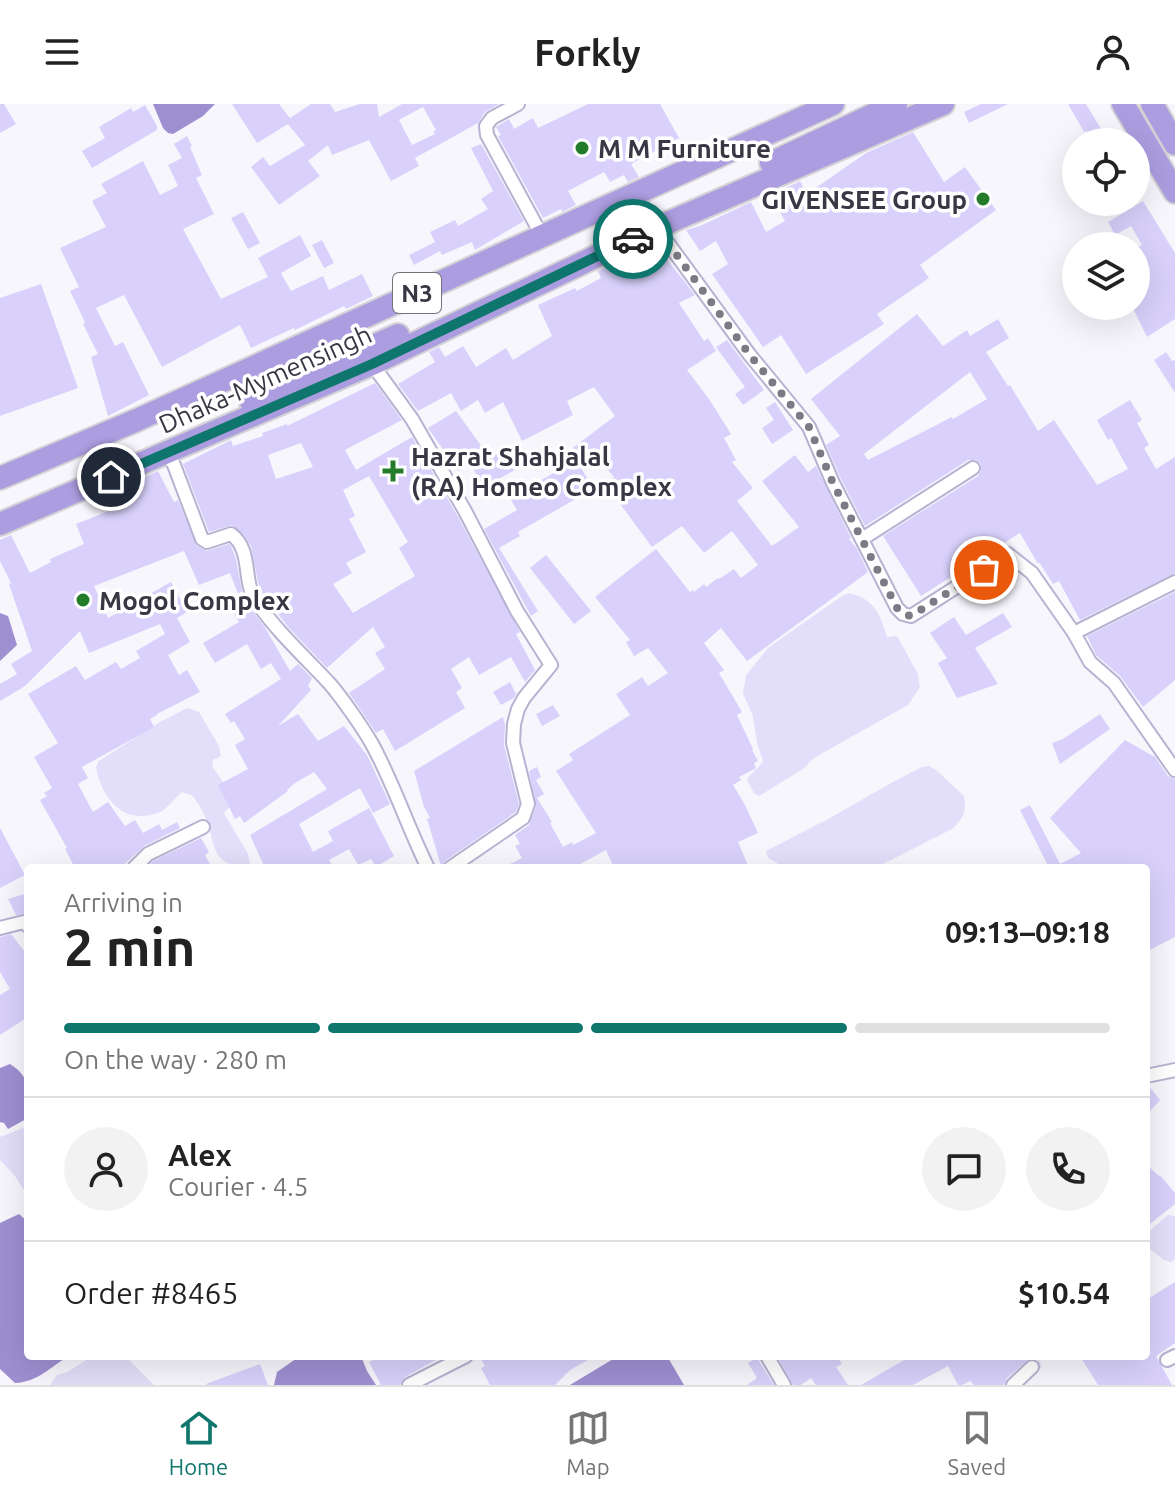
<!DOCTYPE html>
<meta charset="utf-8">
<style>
:root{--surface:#fff;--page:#f2f2f2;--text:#222;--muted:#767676;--line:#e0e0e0;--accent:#0f766e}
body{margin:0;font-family:Ubuntu,sans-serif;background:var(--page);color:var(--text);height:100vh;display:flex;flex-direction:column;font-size:30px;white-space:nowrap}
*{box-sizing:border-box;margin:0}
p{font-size:26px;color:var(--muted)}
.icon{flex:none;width:44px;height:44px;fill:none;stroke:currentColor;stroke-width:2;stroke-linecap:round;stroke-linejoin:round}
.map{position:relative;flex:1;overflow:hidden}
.panel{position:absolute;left:24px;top:760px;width:1126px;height:496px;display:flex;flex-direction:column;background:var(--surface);border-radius:8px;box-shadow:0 8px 32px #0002}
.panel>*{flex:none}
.buttons{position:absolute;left:1062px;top:24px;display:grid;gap:16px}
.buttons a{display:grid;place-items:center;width:88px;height:88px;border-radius:50%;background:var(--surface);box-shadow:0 8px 32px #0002;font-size:40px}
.pin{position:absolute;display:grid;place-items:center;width:68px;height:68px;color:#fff;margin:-34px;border:4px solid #fff;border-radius:50%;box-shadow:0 2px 8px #0007}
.courier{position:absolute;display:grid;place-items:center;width:80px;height:80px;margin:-40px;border:6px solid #0f766e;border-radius:50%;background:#fff;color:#222;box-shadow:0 2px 10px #0007}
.headline em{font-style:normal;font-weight:700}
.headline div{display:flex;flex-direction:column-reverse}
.headline{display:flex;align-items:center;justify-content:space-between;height:136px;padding:0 40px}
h1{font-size:52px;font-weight:700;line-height:60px}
.bar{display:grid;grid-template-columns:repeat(4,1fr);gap:12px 8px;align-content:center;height:96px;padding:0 40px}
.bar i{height:10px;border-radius:6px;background:var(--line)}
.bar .on{background:var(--accent)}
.bar p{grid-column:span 4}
.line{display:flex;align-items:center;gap:20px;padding:0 40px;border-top:2px solid var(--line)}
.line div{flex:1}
.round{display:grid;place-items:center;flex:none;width:84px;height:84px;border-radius:42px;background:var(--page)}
header{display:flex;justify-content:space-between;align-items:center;height:104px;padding:0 40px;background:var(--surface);font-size:36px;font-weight:700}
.tab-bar{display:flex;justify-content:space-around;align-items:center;height:112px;border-top:2px solid var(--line);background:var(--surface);font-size:22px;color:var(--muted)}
.tab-bar a{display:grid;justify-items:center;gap:4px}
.tab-bar .on{color:var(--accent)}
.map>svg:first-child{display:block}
.green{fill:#e3def9}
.water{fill:#9e8fd1}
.building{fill:#d9d1fb;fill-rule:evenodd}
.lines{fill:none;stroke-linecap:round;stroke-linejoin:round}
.street-casing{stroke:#b8b2d2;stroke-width:16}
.highway-casing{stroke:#d3d3d6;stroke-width:26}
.street{stroke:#fff;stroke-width:12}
.highway{stroke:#ac9de0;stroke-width:22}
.done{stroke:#7c7a85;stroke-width:8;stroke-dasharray:0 14.4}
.route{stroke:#0f766e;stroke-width:10}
.poi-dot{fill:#247c2b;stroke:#fff;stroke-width:3}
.labels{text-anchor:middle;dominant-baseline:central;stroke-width:7;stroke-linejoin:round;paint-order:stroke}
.shield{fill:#fff;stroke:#74737c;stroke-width:2}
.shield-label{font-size:24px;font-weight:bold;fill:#393744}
.poi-label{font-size:26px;font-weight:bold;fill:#393744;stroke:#fff;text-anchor:start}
.street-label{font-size:26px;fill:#393744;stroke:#fff}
</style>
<header><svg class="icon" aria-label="menu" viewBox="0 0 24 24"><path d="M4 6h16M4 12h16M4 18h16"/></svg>Forkly<svg class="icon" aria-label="person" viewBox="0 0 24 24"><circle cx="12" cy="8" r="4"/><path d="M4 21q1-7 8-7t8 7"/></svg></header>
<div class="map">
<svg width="1175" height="1281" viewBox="0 0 1175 1281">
<rect width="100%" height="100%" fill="#f7f6fd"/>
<g class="green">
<path d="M850 489C875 496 880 510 887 533L897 532 918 570 920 583 908 601 821 650 810 657 806 663 759 692 754 689 747 676C751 668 759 665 763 657L757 639 753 612 743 590 746 571 768 544 819 508 844 491Z"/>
<path d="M187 604 199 608 219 642 221 652 213 656 212 662 223 678 230 680 231 701 224 709 248 750 250 760 243 764C213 758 216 745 208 721 205 710 199 700 192 691L182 688C174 694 167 706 158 709 123 721 102 695 96 663L99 657 160 618Z"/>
<path d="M929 662 936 666 964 692C967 707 963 715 952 725L875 764H778L777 759 768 754 766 747 830 714 893 678 922 663Z"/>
<path d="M28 1022V1107L23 1102 27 1091 15 1072 0 1056V1033Z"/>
<path d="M1168 1111 1175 1112V1155L1171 1158 1164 1156 1146 1142V1130Z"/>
<path d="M93 1252H125L154 1281H50L57 1271 67 1268Z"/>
</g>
<g class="water">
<path d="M153 0H215L203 12 173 30 168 29 163 24Z"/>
<path d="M0 509 8 512 17 541 0 557Z"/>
<path d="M10 960C33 974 28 990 28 1014L8 1025 4 1019 0 1018V964Z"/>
<path d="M19 1110 28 1118V1252H69C50 1263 38 1278 15 1279L0 1265V1119Z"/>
<path d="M300 1252H361L367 1267 376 1281H274L277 1268Z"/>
<path d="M618 1252H667L684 1281H570Z"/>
</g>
<g class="building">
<path d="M0 0H4L16 20 0 29Z"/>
<path d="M232 0H279L290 14 311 0H330L335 8 360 0H377L379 13 402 0H499L485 8 478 19 415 54 419 62 391 77 369 36 332 51 328 41 308 57 320 72 279 101 251 63 263 53 270 62 305 41 288 20 257 39ZM423 3 436 26 433 28 435 30 412 41 399 16Z"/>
<path d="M588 0H660L679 34 631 60 639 73 628 78 624 71 610 78 604 68 568 87 576 101 562 108 561 105 543 114 498 32 501 31 496 23 509 15 514 25 533 14 538 24Z"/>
<path d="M981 0H1008L969 19 964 8Z"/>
<path d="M1068 0H1086L1109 38H1093L1087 27 1084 28Z"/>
<path d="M145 1 157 22V26L92 64 82 47 105 34 99 23 131 4 133 8Z"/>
<path d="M913 28 944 78 965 63 996 106 920 161 929 174 877 210 884 220 806 270 781 231 763 243 712 170 728 160 716 137 700 147 686 126 700 122 751 98 766 128 785 117 771 91 800 77 807 90 866 49Z"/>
<path d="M187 32 192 42 190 43 202 71 196 74 214 110 183 125 221 195 268 173 258 154 300 131 311 152 281 169 291 187 323 172 329 186 362 170 373 192 346 205 344 202 295 226 294 224 251 244 240 221 162 263 124 191 96 204 115 242 123 238 149 291 108 312 91 253 98 250 83 220 85 218 70 187 79 183 60 144 106 123 92 97 107 89 101 80 143 57 160 91 178 82 168 61 182 54 174 40Z"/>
<path d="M481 40 524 117 475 146 472 138 442 151 440 147 414 161 409 151 435 138 430 128 455 116 458 122 488 105 481 95 493 87 471 44Z"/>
<path d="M1143 97 1175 149V215L1147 233 1132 202H1136V144L1142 141 1131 122 1115 131 1108 118Z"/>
<path d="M243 108 260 139 248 145 231 114Z"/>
<path d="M322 136 334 159 324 164 312 141Z"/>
<path d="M655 140 695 191 679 199 704 237 708 234 716 247 687 266 709 295 731 330 724 334 736 356 732 358 753 384 737 397 772 442 799 423 762 377 795 351 808 368 816 362 851 434 849 435 857 445 868 468 747 557 721 524 704 539 724 566 719 569 742 608 737 611 753 645 752 646 758 657 754 659 756 664 739 673 741 676 733 681 744 699 758 729 738 738 749 764H614L606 746 573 764H502L522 754 515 742 520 740 515 731 529 721 536 703 529 667 537 663 541 673 536 676 544 690 537 694 552 718 550 719 563 743 572 738 573 741 596 729 556 667 573 656 569 650 630 611 616 590 642 573 648 582 668 569 648 544 634 552 626 538 630 536 595 493 656 445 690 488 693 486 694 488 704 480 706 483 718 474 719 475 734 465 741 474 758 461 732 427 704 449 682 422 652 443 615 393 613 394 603 382 614 373 597 353 582 365 593 385 518 428 520 432 499 444 538 507 531 512 484 425 517 406 510 394 578 355 570 346 615 312 594 283 567 297 573 311 522 337 503 298 485 309 478 296 461 307 451 289 418 307 398 280 435 258 429 248 439 243 445 253 463 242 476 263 506 244 513 256 552 232 538 201 575 184 577 187 601 174 598 167Z"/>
<path d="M41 180 78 284 0 312V194Z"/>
<path d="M917 210 943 242 967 226 970 232 998 215 1009 234 986 248 1008 282 1010 281 1038 327 1054 316 1097 381 1128 365 1111 334 1108 336 1097 316 1130 296 1142 316 1137 319 1149 341 1144 344 1156 365 1175 353V469L1080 516 1059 477 1053 480 1039 458 1038 460 1020 429 921 492 883 432 978 372 981 367V360L976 356H968L865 422 841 375 826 341 840 332 811 295ZM970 268 987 295 953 315 952 313 868 356 864 350Z"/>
<path d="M727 236 764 286 743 301 735 290 745 283 716 243Z"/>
<path d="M1166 248 1172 257 1175 256V289L1154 256Z"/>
<path d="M375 279 402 316 345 346 356 366 412 333 457 411 520 528 516 530 535 566 525 578 511 553 479 571 469 553 451 565 462 584 456 588 465 604 395 647 383 625 376 629 349 589 385 565 375 549 385 543 373 523 327 564 289 524 264 492 258 478 251 442 244 431 232 421 209 428 183 360 231 336 233 342 263 332 262 329 287 320V322ZM301 339 313 363 276 375 268 351ZM369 372 408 438 399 444 415 472 353 509 333 480 352 469 346 459 366 448 349 415 355 412 343 386Z"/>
<path d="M775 298 793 326 772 340 762 324 774 316 766 304Z"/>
<path d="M456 307 490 354 505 346 515 366 483 383 470 359 458 367 428 324Z"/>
<path d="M158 367 174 398 178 396 197 442 207 447 229 440 231 442 236 455 242 487 238 490 230 469 199 481 184 447 94 482 108 514 171 478 187 508 177 514 190 538 168 551 179 571 187 566 200 588 157 610V611L150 615 154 623 82 663 88 674 78 680 93 708 108 698 125 722 135 716 143 729 159 720 162 726 177 718 180 724 144 742 127 758 118 764H75L65 745 67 744 40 696 47 692 44 689 52 684 34 653 58 639 28 590 76 562 85 576 116 558 121 565 140 554 136 547 165 530 160 520 89 549 80 527 25 582 0 597V580L17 570 11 560 32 547 9 480 11 479 0 457V436L11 431 30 469 51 458 50 455 84 440 76 420 134 397 126 382Z"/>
<path d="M546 451 591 507 574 520 530 464Z"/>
<path d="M1175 488V576L1143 603 1120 572 1096 551 1087 532Z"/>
<path d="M242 489 248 501 264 522 290 567 298 560 312 574 308 582 311 586 278 622 298 610 318 637 344 622 367 651 390 700 373 709 360 684 299 720 313 748 333 737 328 727 369 704 394 752 376 763 371 755 358 761 349 745 329 756 334 764H265L250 731 327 685 314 668 295 679 287 686 288 687 244 719 240 712 235 715 218 681 248 665 235 641 245 635 234 617 231 619 225 610 281 575 271 559 261 565 247 540 215 559 203 539 239 518 227 498Z"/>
<path d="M1003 509 1012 523 975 544 998 580 957 594 938 559 947 554 930 529 954 513 966 531Z"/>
<path d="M510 578 516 590 514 594 501 601 493 588Z"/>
<path d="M553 601 560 612 542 622 536 610Z"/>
<path d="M1100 610 1110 625 1060 660 1052 639 1063 635Z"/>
<path d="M503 613 505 621 504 641 519 700 516 708 445 757 441 762 427 715 430 714 424 703 414 667Z"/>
<path d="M1125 636 1155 653 1168 672 1175 675V833L1146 848V764H1049L1020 706 1030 701 1060 760 1081 749 1050 714Z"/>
<path d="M0 724 25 771 0 784Z"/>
<path d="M201 734 209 748 205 751 212 764H147L153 757Z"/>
<path d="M28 789V810L16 811 8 795Z"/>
<path d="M11 830 28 852V913L0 931V891L10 885 0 868V833Z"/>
<path d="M1146 981H1148L1160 996 1146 1012Z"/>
<path d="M1146 1060 1159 1072 1160 1071 1175 1089V1100L1146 1123Z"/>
<path d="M1175 1178V1239L1156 1252 1172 1281H1098L1080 1252H1146V1196Z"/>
<path d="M381 1252H443L405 1273 400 1281H381L369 1258Z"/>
<path d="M479 1252H595L570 1266 555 1281H490L481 1264 485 1262Z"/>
<path d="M777 1252H837L842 1260 836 1263 848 1281H816L811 1274 801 1281H793Z"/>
<path d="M911 1252H1037L1042 1264H1041L1038 1256 1029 1255 1007 1274 1004 1281H974L970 1277 962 1281H958L948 1262 913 1281H861Z"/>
<path d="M758 1253 759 1257 774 1281H747L757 1274 748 1259Z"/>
<path d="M260 1260 268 1281H207L206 1280Z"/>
</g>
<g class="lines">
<defs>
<g id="street">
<path d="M518 0 492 14 486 22 487 31 542 132"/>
<path d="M651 126 665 135 749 250 809 323 833 379 897 504 903 510 911 512 1008 450 1032 469 1074 529"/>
<path d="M372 260 412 315 465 407 517 507 551 561 524 594 518 605 514 620 513 639 528 700 523 714 450 764"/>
<path d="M167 349 174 361 202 435 207 438 231 430C253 446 242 477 256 497 277 528 305 553 330 580 342 594 363 624 372 640 394 680 408 724 428 764"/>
<path d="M862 435 973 364"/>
<path d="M1175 478 1074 529 1090 558 1114 579 1175 666"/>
<path d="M134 764 148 750 203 723"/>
<path d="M0 824 24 818 28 822"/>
<path d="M1146 972 1175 966"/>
<path d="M767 1252 784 1281"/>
<path d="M1167 1256 1175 1252"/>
<path d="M409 1281 466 1252"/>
<path d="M1013 1281 1032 1263"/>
</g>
<g id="highway">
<path d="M1123 0 1175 88"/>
<path d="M1152 0 1175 40"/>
<path d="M771 59 896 0"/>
<path d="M250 296 398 231"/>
<path d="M0 374 137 316 833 0"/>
<path d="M0 420 372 260 651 126 943 0"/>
</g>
</defs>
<use href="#street" class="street-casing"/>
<use href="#highway" class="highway-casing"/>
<use href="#street" class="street"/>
<use href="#highway" class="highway"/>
</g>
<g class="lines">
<path class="done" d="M633 135 651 126 665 135 749 250 809 323 833 379 897 504 903 510 911 512 984 466"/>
<path class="route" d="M111 373 372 260 633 135"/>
</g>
<g class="poi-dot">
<circle cx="582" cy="44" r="8"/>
<circle cx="983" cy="95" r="8"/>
<path d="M389 355h8v8h8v8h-8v8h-8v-8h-8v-8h8z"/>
<circle cx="83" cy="496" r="8"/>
</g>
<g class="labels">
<rect class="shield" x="393" y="169" width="48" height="40" rx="6"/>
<g class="shield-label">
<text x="417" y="189">N3</text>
</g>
<g class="poi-label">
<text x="598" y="44">M M Furniture</text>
<text x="967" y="95" text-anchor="end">GIVENSEE Group</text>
<text x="411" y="352">Hazrat Shahjalal<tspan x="411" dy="30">(RA) Homeo Complex</tspan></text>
<text x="99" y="496">Mogol Complex</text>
</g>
<g class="street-label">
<text transform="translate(265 275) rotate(-24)">Dhaka-Mymensingh</text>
</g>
</g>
</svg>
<div class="buttons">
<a><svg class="icon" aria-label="locate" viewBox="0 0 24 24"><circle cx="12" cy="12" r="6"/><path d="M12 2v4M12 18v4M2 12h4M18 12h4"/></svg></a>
<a><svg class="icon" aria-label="layers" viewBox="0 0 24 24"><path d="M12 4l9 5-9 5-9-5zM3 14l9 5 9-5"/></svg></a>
</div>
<div class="pin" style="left:984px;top:466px;background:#ea580c"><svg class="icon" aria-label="bag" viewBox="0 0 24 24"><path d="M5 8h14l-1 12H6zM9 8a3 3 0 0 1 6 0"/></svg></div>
<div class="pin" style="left:111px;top:373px;background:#1f2937"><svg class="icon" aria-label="home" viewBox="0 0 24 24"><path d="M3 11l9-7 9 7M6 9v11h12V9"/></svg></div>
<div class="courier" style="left:633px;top:135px"><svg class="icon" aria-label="car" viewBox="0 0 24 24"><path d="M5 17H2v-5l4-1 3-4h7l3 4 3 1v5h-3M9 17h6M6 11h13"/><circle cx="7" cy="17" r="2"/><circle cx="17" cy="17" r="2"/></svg></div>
<section class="panel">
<div class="headline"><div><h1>2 min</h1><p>Arriving in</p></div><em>09:13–09:18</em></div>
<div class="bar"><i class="on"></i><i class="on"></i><i class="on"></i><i></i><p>On the way · 280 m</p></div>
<div class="line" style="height:144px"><a class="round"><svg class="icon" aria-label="person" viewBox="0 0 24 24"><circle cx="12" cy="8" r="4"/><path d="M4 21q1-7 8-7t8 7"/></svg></a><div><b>Alex</b><p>Courier · 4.5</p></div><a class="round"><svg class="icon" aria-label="chat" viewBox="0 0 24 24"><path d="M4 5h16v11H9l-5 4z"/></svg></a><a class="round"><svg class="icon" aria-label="phone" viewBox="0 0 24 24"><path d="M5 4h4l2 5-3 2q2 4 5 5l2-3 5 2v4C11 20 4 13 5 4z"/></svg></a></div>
<div class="line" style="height:104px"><div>Order #8465</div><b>$10.54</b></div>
</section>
</div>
<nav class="tab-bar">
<a class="on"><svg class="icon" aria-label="home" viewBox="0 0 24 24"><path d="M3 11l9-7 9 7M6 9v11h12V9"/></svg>Home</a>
<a><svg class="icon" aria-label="map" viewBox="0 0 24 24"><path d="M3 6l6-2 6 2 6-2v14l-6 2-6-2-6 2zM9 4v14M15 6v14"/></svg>Map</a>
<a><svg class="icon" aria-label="saved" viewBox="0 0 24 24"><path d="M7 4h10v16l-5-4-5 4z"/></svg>Saved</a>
</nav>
